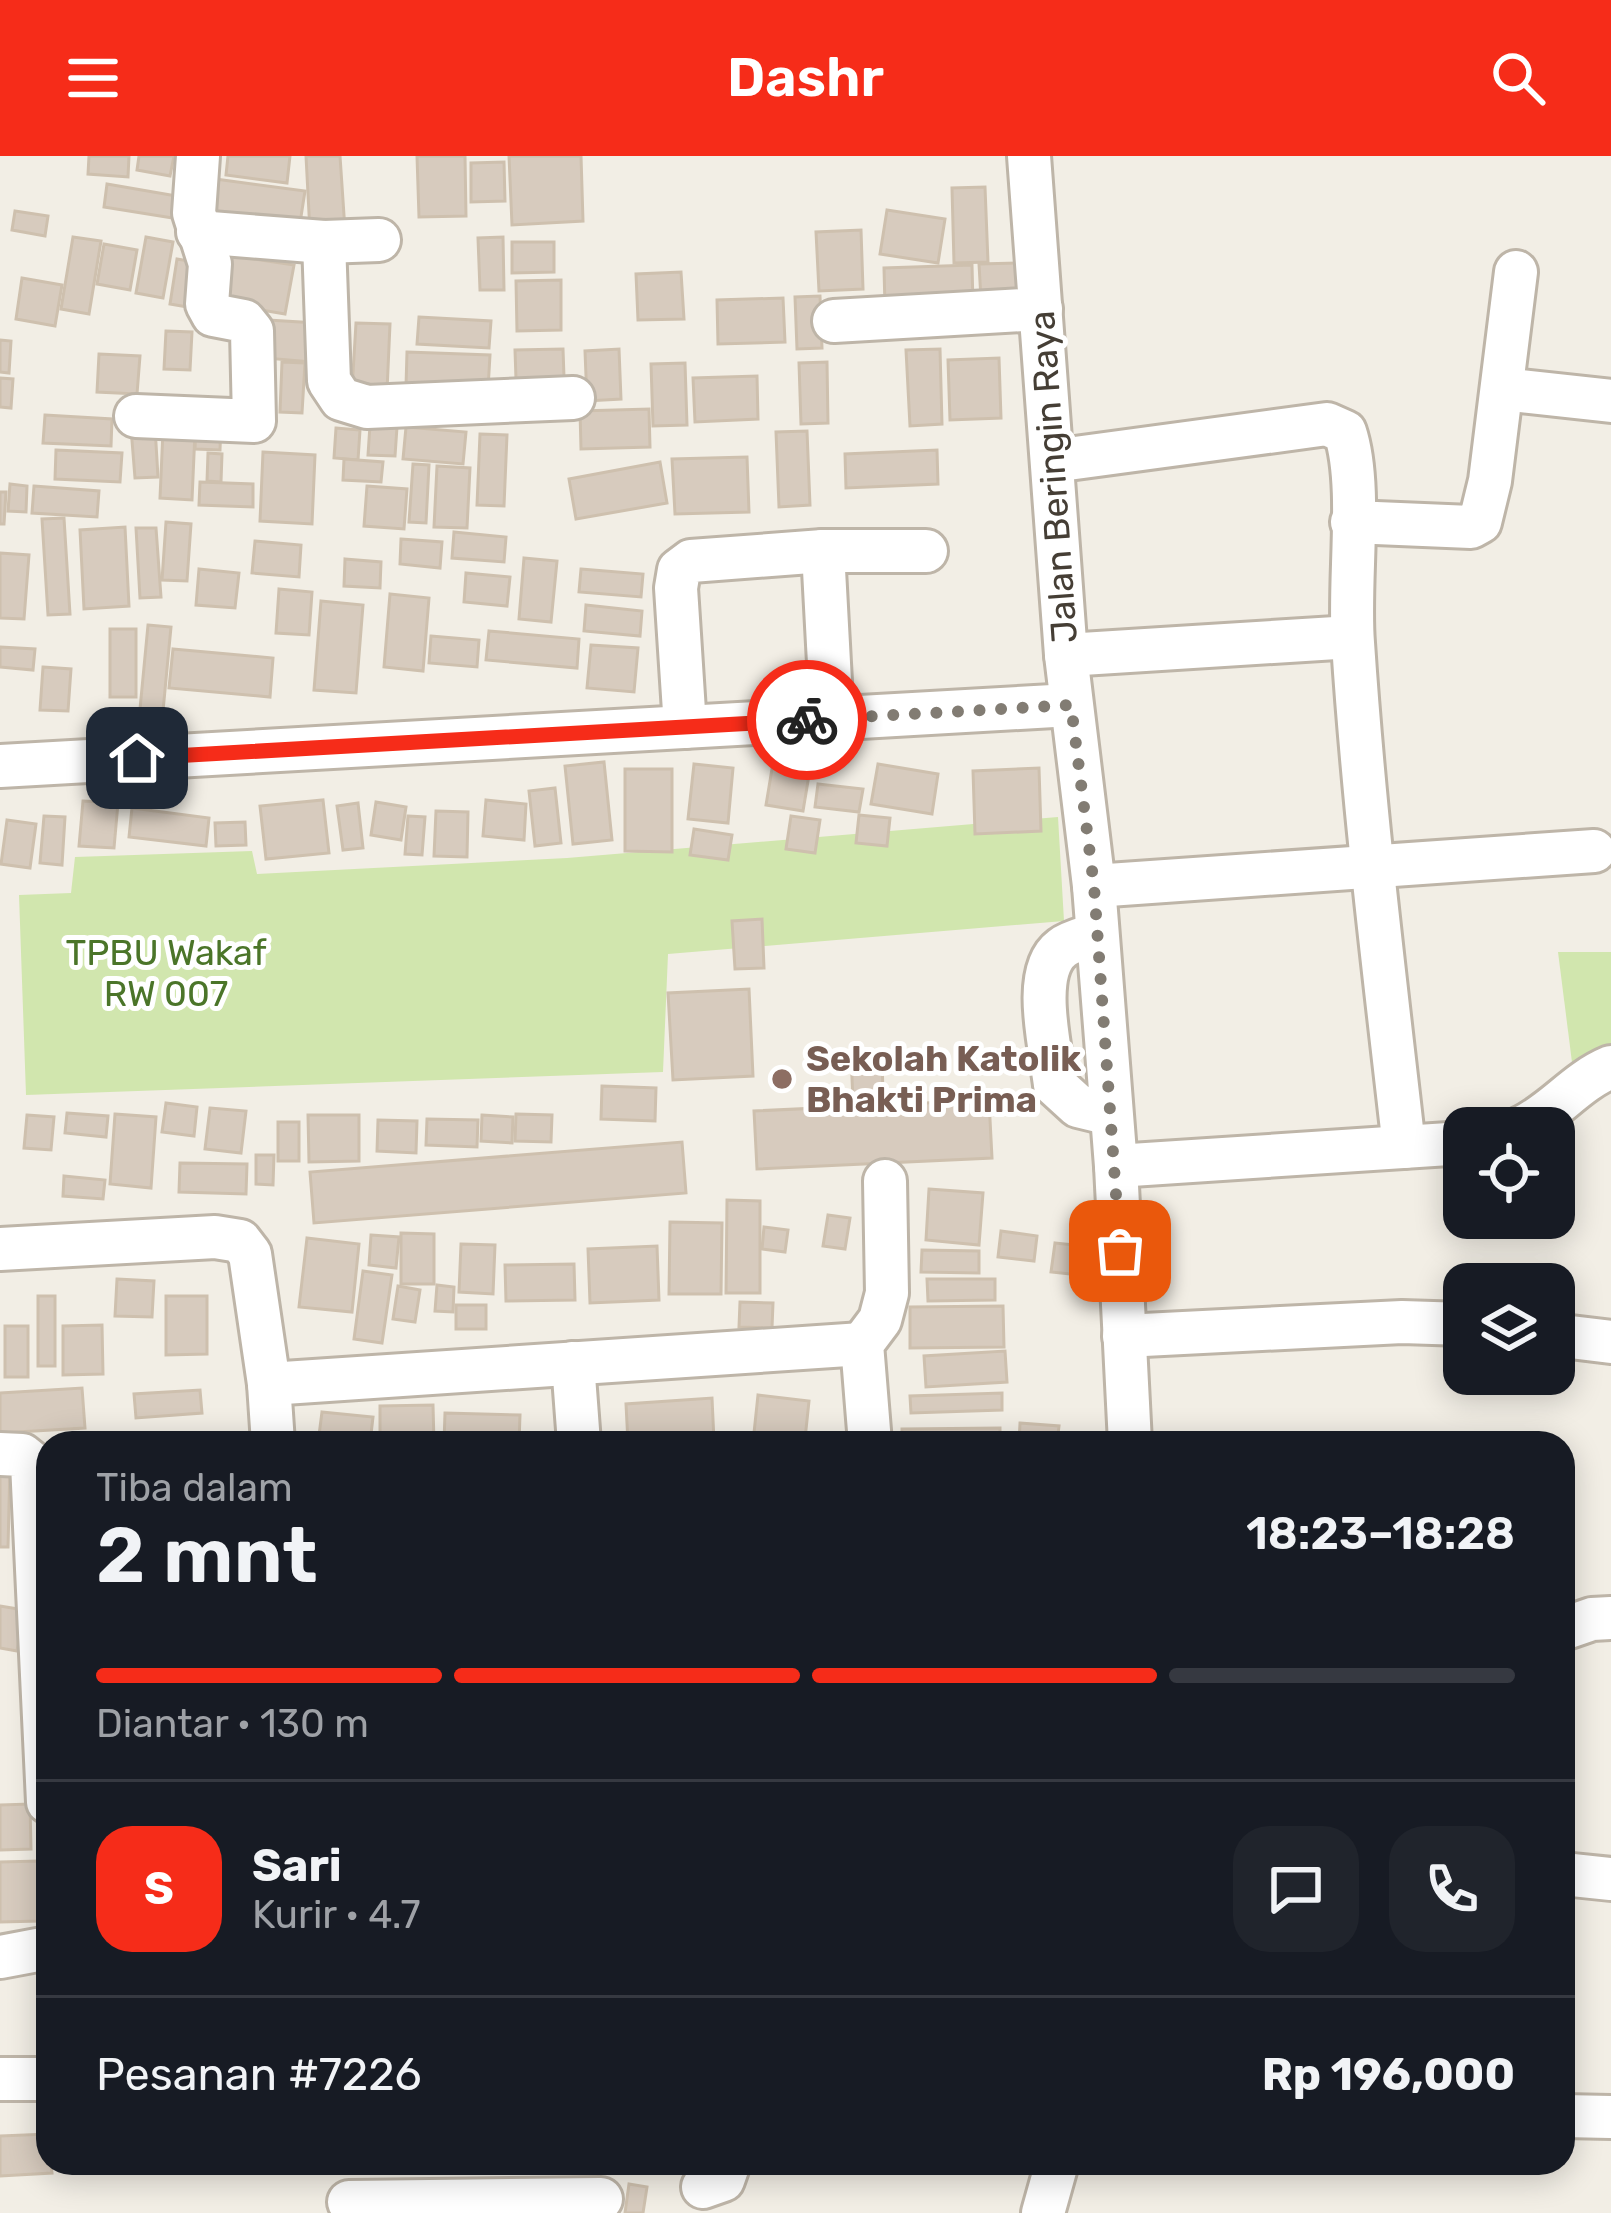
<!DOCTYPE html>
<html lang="id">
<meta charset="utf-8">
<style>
:root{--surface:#171b24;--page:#20242c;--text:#f1f3f6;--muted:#9ea1a6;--line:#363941;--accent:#f62c19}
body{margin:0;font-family:Rubik,sans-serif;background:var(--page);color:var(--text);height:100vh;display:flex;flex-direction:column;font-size:45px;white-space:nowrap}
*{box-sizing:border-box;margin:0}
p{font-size:39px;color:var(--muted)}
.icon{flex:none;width:66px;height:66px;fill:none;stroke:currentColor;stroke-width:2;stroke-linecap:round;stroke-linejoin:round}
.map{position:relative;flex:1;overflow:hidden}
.side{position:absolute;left:36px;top:1275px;width:1539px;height:744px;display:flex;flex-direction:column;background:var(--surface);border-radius:36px;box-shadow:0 6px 30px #0003}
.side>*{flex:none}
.tools{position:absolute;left:1443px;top:951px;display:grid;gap:24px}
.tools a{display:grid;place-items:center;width:132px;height:132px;border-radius:24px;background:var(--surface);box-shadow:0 6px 30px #0003;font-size:60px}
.pin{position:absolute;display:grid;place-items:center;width:102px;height:102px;color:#fff;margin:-51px;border-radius:24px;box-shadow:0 6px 18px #0006}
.courier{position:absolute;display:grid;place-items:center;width:120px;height:120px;margin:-60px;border:9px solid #f62c19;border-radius:50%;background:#fff;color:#222;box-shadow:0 3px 15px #0007}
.head em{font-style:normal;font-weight:600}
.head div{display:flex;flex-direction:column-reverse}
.head{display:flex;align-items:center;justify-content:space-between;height:204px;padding:0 60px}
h1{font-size:78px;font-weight:600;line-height:90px}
.bar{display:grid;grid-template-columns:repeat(4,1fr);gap:18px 12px;align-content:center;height:144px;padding:0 60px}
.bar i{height:15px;border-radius:9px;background:var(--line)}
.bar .active{background:var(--accent)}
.bar p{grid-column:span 4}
.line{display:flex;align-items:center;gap:30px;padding:0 60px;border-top:3px solid var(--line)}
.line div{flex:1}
.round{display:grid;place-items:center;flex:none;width:126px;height:126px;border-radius:36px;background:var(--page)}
header{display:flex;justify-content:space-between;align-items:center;height:156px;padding:0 60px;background:var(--accent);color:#fff;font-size:54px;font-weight:600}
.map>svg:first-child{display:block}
.green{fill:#d1e6ae}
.building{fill:#d7cbbe;stroke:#cec0ae;stroke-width:3}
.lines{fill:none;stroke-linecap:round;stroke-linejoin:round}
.minor-casing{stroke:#beb5a8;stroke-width:48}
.minor{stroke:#fff;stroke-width:42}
.done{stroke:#827c73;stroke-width:12;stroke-dasharray:0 21.6}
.route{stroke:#f62c19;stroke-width:15}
.education-dot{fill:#8d6e63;stroke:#fff;stroke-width:4.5}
.labels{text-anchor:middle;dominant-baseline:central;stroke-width:10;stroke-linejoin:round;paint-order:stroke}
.street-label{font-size:36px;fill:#453e35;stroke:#fff}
.park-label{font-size:36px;fill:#4b7529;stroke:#fff}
.education-label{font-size:36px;font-weight:bold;fill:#785e54;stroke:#fff;text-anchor:start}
</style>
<header><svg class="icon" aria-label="menu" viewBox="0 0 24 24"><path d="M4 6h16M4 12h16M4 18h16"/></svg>Dashr<svg class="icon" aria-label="search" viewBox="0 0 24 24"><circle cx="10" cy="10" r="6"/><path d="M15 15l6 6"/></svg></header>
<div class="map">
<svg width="1611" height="2057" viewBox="0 0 1611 2057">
<rect width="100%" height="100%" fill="#f2eee5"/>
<g class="green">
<path d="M1058 661 1064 765 668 798 663 916 26 939 19 739 71 737 75 701 252 695 257 718 567 702Z"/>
<path d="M1558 796H1611V906L1574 922Z"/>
</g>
<g class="building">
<path d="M89 0H129L128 21 88 18Z"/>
<path d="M139 0H174L170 20 137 14Z"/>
<path d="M228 0H290L287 27 226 19Z"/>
<path d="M306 0H340L345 74 310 76Z"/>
<path d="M417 0H465L466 60 419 61Z"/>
<path d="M509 0H581L583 65 512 69Z"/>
<path d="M504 6 505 45 471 46V7Z"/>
<path d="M208 22 305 35 300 67 204 55Z"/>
<path d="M107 28 188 42 185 64 104 51Z"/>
<path d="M985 31 988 106 954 107 952 32Z"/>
<path d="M887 54 945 63 938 107 880 98Z"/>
<path d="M15 55 48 60 45 80 12 74Z"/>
<path d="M861 74 863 133 819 135 816 76Z"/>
<path d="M73 81 101 85 89 158 61 153Z"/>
<path d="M146 81 173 86 163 142 136 137Z"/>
<path d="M503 81 504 134H480L478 82Z"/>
<path d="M512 86H554V116L512 117Z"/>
<path d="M104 88 137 94 130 134 97 128Z"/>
<path d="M228 99 294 109 285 158 220 147Z"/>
<path d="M177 103 206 108 199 153 170 148Z"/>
<path d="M1020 107 1021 142 981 143 979 108Z"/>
<path d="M972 109 973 149 885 151 884 112Z"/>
<path d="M681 116 684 163 638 164 636 118Z"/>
<path d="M22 122 62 129 55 170 16 163Z"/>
<path d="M561 124V174L517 175 516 125Z"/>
<path d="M820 140 822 192 797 193 795 141Z"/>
<path d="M783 142 785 186 718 188 717 144Z"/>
<path d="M419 161 491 165 489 192 417 188Z"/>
<path d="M268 164 316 167 312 206 265 202Z"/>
<path d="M356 167 390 168 387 235 352 234Z"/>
<path d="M166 175 192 176 190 214 164 213Z"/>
<path d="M0 184 11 185 9 217 0 216Z"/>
<path d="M563 193 564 221 516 223 515 194Z"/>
<path d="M619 193 621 243 587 245 585 195Z"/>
<path d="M940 193 942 268 910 270 906 194Z"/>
<path d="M407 196 490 199 488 233 406 230Z"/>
<path d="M99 198 140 200 137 238 97 236Z"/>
<path d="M999 202 1001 262 950 264 948 204Z"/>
<path d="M282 206 305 207 302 257 280 256Z"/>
<path d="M827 206 828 267 801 268 799 207Z"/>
<path d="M685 207 687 269 653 270 651 208Z"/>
<path d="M757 220 758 263 695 266 693 222Z"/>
<path d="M0 222 13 223 11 252 0 251Z"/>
<path d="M649 253 650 291 581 293 580 255Z"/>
<path d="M45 259 112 263 111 290 43 287Z"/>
<path d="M196 265 221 266 220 294 195 293Z"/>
<path d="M370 269 397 271 395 300 368 299Z"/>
<path d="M155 271 158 321 135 322 131 272Z"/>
<path d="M406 271 466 276 463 308 403 303Z"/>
<path d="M336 272 360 274 358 304 334 302Z"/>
<path d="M163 275 195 276 192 344 160 342Z"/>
<path d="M807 275 810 349 779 351 776 276Z"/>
<path d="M480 278 507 279 504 350 477 349Z"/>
<path d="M56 294 122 297 120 326 55 323Z"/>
<path d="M937 294 938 328 846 332 845 298Z"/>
<path d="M263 296 315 299 312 368 260 365Z"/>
<path d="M208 297 222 298 221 326 207 325Z"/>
<path d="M747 301 749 356 675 358 672 303Z"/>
<path d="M344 303 383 306 381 326 343 324Z"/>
<path d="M660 306 667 347 576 363 569 323Z"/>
<path d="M413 308 429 309 426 367 409 366Z"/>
<path d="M437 310 470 312 467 372 434 371Z"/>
<path d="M200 326 253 328V351L199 349Z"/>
<path d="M10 328 27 330 26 356 8 355Z"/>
<path d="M34 330 99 335 97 361 32 357Z"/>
<path d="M367 330 407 333 404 373 364 370Z"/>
<path d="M0 336H6L4 368H0Z"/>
<path d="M64 362 70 458 48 459 42 363Z"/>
<path d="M166 366 191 368 187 425 162 424Z"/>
<path d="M125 371 129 450 84 453 80 374Z"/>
<path d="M136 372H156L161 441 140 442Z"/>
<path d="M454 376 506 381 504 406 452 402Z"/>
<path d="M401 383 442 386 440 412 400 408Z"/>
<path d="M255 385 301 389 299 421 252 417Z"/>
<path d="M0 397 29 399 24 463 0 462Z"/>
<path d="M524 402 557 405 551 466 519 463Z"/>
<path d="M345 403 381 406 380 432 344 430Z"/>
<path d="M199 413 239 417 235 452 196 449Z"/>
<path d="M581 413 643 418 641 441 579 436Z"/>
<path d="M466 417 510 421 507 450 464 446Z"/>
<path d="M279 433 312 436 309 479 276 477Z"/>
<path d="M390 438 429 442 423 515 384 511Z"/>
<path d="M321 445 363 449 356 537 314 534Z"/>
<path d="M586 449 642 455 640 480 584 475Z"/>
<path d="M148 469 171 471 163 555 140 553Z"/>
<rect x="110" y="473" width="26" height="68"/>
<path d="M489 475 579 483 577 512 486 504Z"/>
<path d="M431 480 479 484 477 511 429 507Z"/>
<path d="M591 489 638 492 634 536 587 532Z"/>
<path d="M0 491 35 493 33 514 0 511Z"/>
<path d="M173 493 273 502 270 541 169 532Z"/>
<path d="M43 511 71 513 68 555 40 554Z"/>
<path d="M604 606 612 684 573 688 565 610Z"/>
<path d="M773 607 810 613 803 655 766 649Z"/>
<path d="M694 608 733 612 728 667 688 663Z"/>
<path d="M878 608 938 618 932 658 871 648Z"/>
<path d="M1039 612 1041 675 975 678 973 615Z"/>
<path d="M625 613H672V696L625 695Z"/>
<path d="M818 628 863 633 859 656 815 651Z"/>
<path d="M555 632 561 687 535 690 529 635Z"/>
<path d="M323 644 329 697 266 703 260 650Z"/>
<path d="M486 644 526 648 524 684 483 680Z"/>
<path d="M83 645 118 647 114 692 79 690Z"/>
<path d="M376 646 406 651 401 684 371 679Z"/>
<path d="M358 647 363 692 343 694 337 650Z"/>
<path d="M132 652 209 662 206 690 129 681Z"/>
<path d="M436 655 468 656 467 701 434 700Z"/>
<path d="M859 659 890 662 887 690 856 687Z"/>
<path d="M44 660 65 661 62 709 40 707Z"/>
<path d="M408 660 425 661 422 699 405 698Z"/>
<path d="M791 660 820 664 815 697 786 693Z"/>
<path d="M7 664 36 668 30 712 1 708Z"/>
<path d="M245 666 246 689 216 690 215 667Z"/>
<path d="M694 673 732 679 728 704 690 699Z"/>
<path d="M762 763 764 812 735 813 732 765Z"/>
<path d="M749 833 753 920 673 924 668 837Z"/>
<path d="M882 898 883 943 853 944 851 900Z"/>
<path d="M602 930 656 932 655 965 601 963Z"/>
<path d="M989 944 992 1002 757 1013 754 955Z"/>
<path d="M166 947 197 951 194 980 162 976Z"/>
<path d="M210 952 246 955 241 997 205 993Z"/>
<path d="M67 957 108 960 106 981 65 977Z"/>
<path d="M115 958 156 961 151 1032 110 1028Z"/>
<path d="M516 958 552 959 551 986 515 985Z"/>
<path d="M27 959 54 961 51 994 24 992Z"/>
<path d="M308 959H359V1005L309 1006Z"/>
<path d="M482 959 513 961 512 987 481 985Z"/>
<path d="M427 963 478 964 477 991 426 989Z"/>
<path d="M378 964 417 965 416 997 377 995Z"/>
<rect x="278" y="966" width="21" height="39"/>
<path d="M682 986 686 1037 314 1067 310 1016Z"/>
<path d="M256 999H274L273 1029 256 1028Z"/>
<path d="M180 1007 247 1008 246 1038 179 1036Z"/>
<path d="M64 1020 105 1024 103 1043 63 1040Z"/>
<path d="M929 1033 983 1037 979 1089 926 1084Z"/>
<path d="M727 1044 760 1045V1137H726Z"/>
<path d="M828 1059 850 1062 845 1093 823 1090Z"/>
<path d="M670 1066 722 1067 721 1138H669Z"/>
<path d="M764 1071 788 1074 785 1096 762 1093Z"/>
<path d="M1001 1075 1037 1080 1034 1105 998 1101Z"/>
<path d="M401 1077 434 1078V1128H401Z"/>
<path d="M371 1079 399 1081 396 1112 369 1109Z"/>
<path d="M307 1082 359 1088 352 1156 299 1151Z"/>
<path d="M1055 1087 1094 1091 1090 1120 1051 1116Z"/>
<path d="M461 1088 495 1089 493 1138 459 1136Z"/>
<path d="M657 1090 659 1144 590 1147 588 1093Z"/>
<path d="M922 1094 979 1095V1117L921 1116Z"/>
<path d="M574 1108 575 1144 506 1145 505 1109Z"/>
<path d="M363 1115 392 1119 382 1187 354 1183Z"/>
<path d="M117 1123 154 1125 152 1161 115 1160Z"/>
<path d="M927 1123H995V1144L928 1145Z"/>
<path d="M437 1129 454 1131 453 1156 435 1155Z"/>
<path d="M398 1130 420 1134 415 1166 393 1163Z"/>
<rect x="38" y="1140" width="17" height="70"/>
<path d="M166 1140H207V1198L166 1199Z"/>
<path d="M740 1146 773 1147 772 1172 739 1171Z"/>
<rect x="456" y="1149" width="30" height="24"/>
<path d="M1003 1150 1004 1191 910 1192V1151Z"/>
<path d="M102 1169 103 1218 63 1219V1170Z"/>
<rect x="5" y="1170" width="23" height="51"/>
<path d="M1005 1195 1007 1226 926 1231 924 1200Z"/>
<path d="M82 1232 85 1272 0 1277V1237Z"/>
<path d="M200 1234 202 1257 136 1262 134 1238Z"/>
<path d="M1002 1237V1254L911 1257 910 1240Z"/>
<path d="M758 1239 809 1245 805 1283 754 1277Z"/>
<path d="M712 1242 714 1285 628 1287 626 1248Z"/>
<path d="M433 1249 434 1287H380V1250Z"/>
<path d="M322 1256 373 1261 370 1287H318Z"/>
<path d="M445 1257 520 1259 519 1287H444Z"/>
<path d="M1020 1267 1059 1270 1057 1287H1019Z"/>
<path d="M1000 1272V1287H902V1273Z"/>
<path d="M0 1312H10L8 1391H0Z"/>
<path d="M0 1450 24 1454 17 1495 0 1492Z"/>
<path d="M30 1648 31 1693 0 1694V1649Z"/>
<path d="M38 1705 39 1765 0 1766V1706Z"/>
<path d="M48 1978 52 2017 0 2020V1980Z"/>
<path d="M635 2007H666V2014L635 2011Z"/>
<path d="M629 2028 647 2031 643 2057H625Z"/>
</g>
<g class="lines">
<defs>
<g id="minor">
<path d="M1029 0 1066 499 1094 730 1116 1010 1130 1287"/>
<path d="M198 76 324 86 379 84"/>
<path d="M324 86 329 225 341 243 367 251 573 242"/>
<path d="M834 165 1041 153"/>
<path d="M1502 233 1611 245"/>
<path d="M136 260 254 265 252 175 244 165 213 159 207 148 210 108 194 57 198 0"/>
<path d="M1053 305 1327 268 1345 276C1363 330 1348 426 1353 487 1364 655 1385 823 1404 991"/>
<path d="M1352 366 1471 371 1480 366 1490 325 1516 116"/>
<path d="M823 395 832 563"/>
<path d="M1066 499 1352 481"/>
<path d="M685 571 676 432 679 414 691 405 823 395H926"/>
<path d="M0 610 1071 549"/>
<path d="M1094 730 1594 695"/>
<path d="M1097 778C1086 782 1071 785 1062 792 1030 816 1051 893 1055 929L1078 950 1111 958"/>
<path d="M1521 972C1555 956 1575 926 1611 911"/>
<path d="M1116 1010 1464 987"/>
<path d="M0 1093 215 1081 240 1085 250 1098 269 1228 273 1287"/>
<path d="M1554 1179 1611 1186"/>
<path d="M1124 1180 1402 1166 1464 1168"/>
<path d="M573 1207 579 1287"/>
<path d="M269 1228 862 1188"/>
<path d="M870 1287 862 1188 880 1164 887 1137 885 1025"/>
<path d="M0 1298 22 1299 32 1307 48 1646"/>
<path d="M1563 1473 1592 1463 1611 1462"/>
<path d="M1563 1718 1611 1723"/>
<path d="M0 1801 48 1792"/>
<path d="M0 1923H48"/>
<path d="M1563 1960 1611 1961"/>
<path d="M703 2031 723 2024 729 2007"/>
<path d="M349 2046 601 2043"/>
<path d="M1043 2057 1057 2007"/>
</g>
</defs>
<use href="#minor" class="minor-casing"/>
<use href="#minor" class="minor"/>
</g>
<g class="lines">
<path class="done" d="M807 564 1071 549 1094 730 1120 1095"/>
<path class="route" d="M137 602 807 564"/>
</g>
<circle class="education-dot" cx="782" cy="923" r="12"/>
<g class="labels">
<g class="street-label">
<text transform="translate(1053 321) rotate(-94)">Jalan Beringin Raya</text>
</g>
<g class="park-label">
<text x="166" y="796">TPBU Wakaf<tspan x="166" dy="41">RW 007</tspan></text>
</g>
<g class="education-label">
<text x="806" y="902">Sekolah Katolik<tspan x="806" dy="41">Bhakti Prima</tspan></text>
</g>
</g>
</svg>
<div class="tools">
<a><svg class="icon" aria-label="locate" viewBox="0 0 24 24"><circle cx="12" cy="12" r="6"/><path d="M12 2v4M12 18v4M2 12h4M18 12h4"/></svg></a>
<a><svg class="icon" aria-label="layers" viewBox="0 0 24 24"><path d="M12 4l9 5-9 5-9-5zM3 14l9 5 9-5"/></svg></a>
</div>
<div class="pin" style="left:1120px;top:1095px;background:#ea580c"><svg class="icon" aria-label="bag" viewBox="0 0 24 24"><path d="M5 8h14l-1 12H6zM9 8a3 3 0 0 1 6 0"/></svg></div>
<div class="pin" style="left:137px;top:602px;background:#1f2937"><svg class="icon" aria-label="home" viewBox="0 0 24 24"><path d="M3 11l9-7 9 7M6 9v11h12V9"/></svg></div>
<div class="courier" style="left:807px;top:564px"><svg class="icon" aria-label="bike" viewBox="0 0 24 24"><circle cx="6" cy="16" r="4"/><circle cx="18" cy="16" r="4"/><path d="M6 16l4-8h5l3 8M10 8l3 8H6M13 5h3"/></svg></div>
<section class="side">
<div class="head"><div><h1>2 mnt</h1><p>Tiba dalam</p></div><em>18:23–18:28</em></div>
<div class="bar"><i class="active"></i><i class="active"></i><i class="active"></i><i></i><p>Diantar · 130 m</p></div>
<div class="line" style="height:216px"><b class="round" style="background:var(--accent);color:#fff">S</b><div><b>Sari</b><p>Kurir · 4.7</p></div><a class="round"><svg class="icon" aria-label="chat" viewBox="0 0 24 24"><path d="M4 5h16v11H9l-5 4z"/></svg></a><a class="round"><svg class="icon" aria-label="phone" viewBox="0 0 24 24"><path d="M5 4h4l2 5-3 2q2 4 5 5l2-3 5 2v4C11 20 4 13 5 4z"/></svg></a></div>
<div class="line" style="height:156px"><div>Pesanan #7226</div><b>Rp 196,000</b></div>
</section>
</div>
